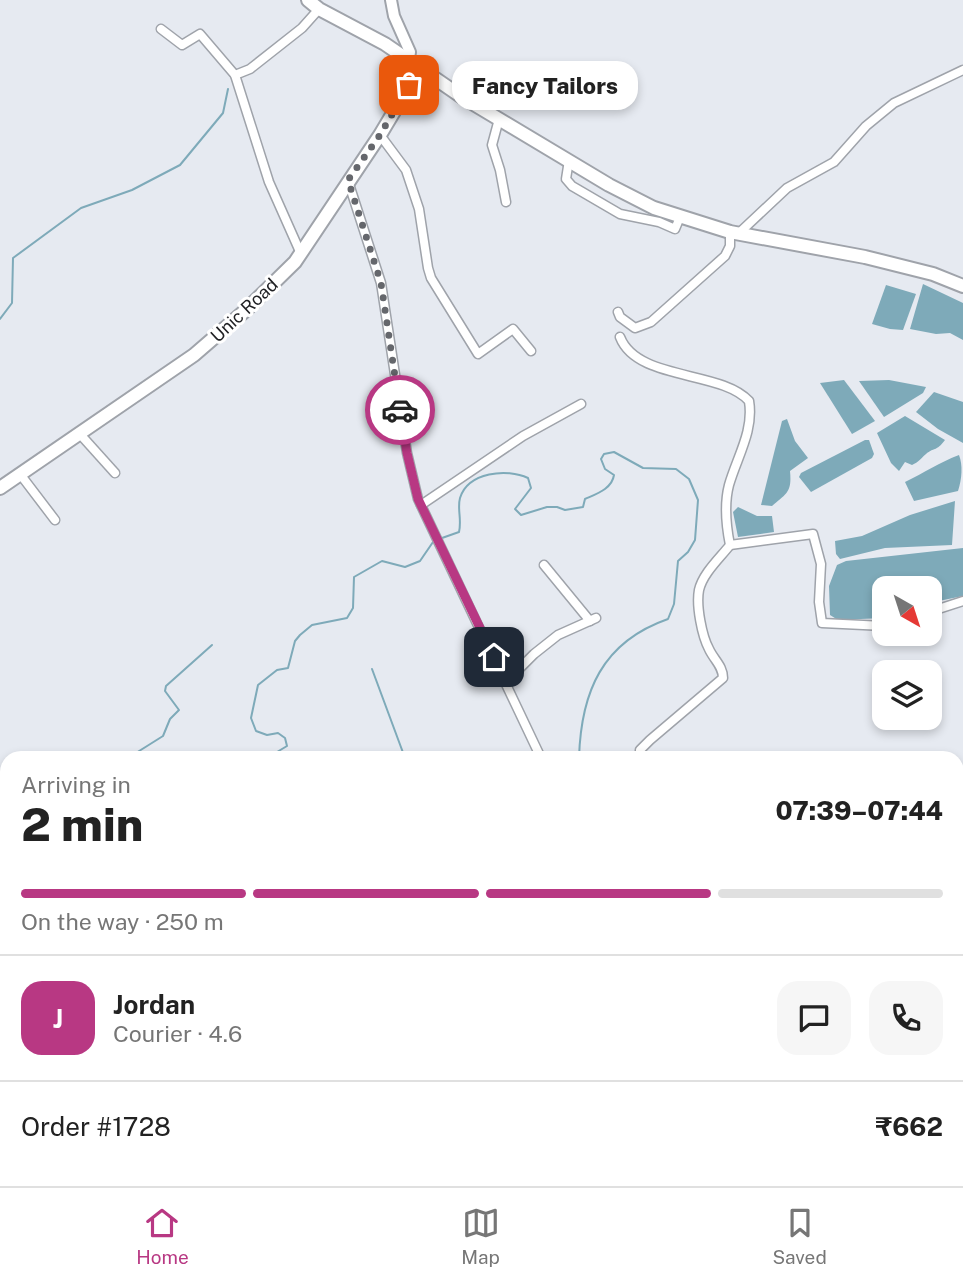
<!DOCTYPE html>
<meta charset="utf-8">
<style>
:root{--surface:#fff;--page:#f6f6f6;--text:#222;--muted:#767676;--line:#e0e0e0;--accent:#b83883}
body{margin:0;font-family:"Public Sans",sans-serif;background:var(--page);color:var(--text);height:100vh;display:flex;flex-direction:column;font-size:26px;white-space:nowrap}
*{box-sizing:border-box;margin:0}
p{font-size:23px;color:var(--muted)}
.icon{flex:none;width:38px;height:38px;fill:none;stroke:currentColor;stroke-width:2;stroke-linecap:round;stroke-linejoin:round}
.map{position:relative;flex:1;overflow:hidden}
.drawer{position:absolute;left:0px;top:751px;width:964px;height:436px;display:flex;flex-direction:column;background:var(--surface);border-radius:21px 21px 0 0;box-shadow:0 4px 10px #0003}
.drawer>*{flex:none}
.needle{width:46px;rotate:141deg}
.fabs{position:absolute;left:872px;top:576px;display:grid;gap:14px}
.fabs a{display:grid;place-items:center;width:70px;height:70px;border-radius:14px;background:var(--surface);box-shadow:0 4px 10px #0003;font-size:35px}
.pin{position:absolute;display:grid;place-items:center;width:60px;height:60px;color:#fff;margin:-30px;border-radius:14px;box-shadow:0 4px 10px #0006}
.courier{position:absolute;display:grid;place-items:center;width:70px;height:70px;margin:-35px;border:5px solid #b83883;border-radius:50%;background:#fff;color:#222;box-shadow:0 2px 9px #0007}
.bubble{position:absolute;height:49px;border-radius:21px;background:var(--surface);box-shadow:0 4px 10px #0003;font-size:23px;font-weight:800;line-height:49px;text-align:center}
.overview em{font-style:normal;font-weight:800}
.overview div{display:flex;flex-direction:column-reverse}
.overview{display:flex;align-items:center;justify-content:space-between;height:119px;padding:0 21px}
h1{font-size:46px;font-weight:800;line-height:52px}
.bar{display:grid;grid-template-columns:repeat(4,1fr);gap:10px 7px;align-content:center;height:84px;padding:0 21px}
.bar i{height:9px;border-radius:5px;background:var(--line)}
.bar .on{background:var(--accent)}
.bar p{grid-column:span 4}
.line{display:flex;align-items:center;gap:18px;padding:0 21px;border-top:2px solid var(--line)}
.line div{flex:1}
.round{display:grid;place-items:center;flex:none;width:74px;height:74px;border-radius:21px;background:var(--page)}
.dock{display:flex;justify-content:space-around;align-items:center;height:98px;border-top:2px solid var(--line);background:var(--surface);font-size:19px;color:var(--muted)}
.dock a{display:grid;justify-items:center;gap:4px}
.dock .on{color:var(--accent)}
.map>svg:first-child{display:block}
.water{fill:#7eaab9}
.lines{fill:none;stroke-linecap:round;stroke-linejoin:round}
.stream{stroke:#7eaab9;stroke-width:2}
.minor-casing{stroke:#9fa3aa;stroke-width:11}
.tertiary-casing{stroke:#9fa3aa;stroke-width:14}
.secondary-casing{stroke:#9fa3aa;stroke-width:16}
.primary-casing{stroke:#9fa3aa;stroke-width:16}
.minor{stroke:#fff;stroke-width:8}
.tertiary{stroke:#fff;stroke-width:10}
.secondary{stroke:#fff;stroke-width:12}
.primary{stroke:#fff;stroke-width:12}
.done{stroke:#65676c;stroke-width:7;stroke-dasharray:0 12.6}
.route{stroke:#b83883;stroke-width:9}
.labels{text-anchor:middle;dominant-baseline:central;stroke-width:6;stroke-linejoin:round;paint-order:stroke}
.street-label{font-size:18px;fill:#202124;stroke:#fff}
</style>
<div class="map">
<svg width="963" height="1186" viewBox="0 0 963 1186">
<rect width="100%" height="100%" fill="#e6eaf1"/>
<g class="water">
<path d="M923 284 963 303V340L950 333 936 334 910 329Z"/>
<path d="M886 285 916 294 903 330 890 329 872 324Z"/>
<path d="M844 380 875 421 852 434 820 383Z"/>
<path d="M889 380 926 387 923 393 884 417 859 381Z"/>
<path d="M934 392 963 402V443L938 429 916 412Z"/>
<path d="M905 416 945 440C936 452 934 447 926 454 920 459 919 462 912 465L905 462 899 471 891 463 877 433Z"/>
<path d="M787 419 795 441 808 458 790 471C792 492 787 493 772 506L761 505 782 421Z"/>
<path d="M865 440H869L874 454 872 458 811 492 799 477 801 473Z"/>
<path d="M959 455C963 465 962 479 958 491L914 501 905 482C924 473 940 462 959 455Z"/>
<path d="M955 501 952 545 885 548 840 559 836 554 835 541 862 536 910 515Z"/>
<path d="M738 507 757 516H772L774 532 738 537 733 512Z"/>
<path d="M963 548V596L929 603V588H884V618L838 620 830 615 829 586 837 565 846 561Z"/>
</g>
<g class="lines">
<g class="stream">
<path d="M0 319 12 303 13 258 81 208 132 190 180 165 223 113 228 89"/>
<path d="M442 538 459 532C462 519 457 509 460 498 468 472 507 468 528 478L531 488 515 509 521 515 547 507H557L565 510 583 507 585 499C596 494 612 489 614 475L605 469 601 459 604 454 614 452 643 468 676 469 689 479 698 500 695 540 688 552 678 561 674 604 668 619C602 642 581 692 579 758"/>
<path d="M372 669 405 758"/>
<path d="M128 758 163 736 170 719 179 710 165 691 166 686 212 645"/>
<path d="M267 758 287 746 285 738 278 733 267 735 256 731 251 718 258 685 277 670 288 668 295 641 300 635 312 625 347 618 353 608 354 577 382 561 405 567 420 561 433 542"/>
<path d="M0 790 7 792"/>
<path d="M0 813 7 815"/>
<path d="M0 845V849"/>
<path d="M0 897V909"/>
<path d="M0 947V957"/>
<path d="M0 987H7"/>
<path d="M532 1180V1186"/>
<path d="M793 1180 797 1186"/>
</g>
<defs>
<g id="minor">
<path d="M161 29 182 45 200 34 235 75 269 182 301 254"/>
<path d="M235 75 250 69 302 28 319 9"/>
<path d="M499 119 492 145 500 170 506 202"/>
<path d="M380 135 406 170 419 209 428 268 431 278 478 354 513 329 531 351"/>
<path d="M569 160 566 179 572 186 620 214 659 222 675 229 680 217"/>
<path d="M348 181 381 283 407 453 418 499 541 758"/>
<path d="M738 234 787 188 834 162 866 126 894 103 963 70"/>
<path d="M618 312 620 317 635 328 651 322 725 256 730 246V232"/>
<path d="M620 337C637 381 721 370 749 401 754 431 737 457 729 485 724 504 726 525 730 545 720 558 703 573 699 590 696 606 702 636 709 649 714 660 723 666 723 678L650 740 640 750V758"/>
<path d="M79 433 115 473"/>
<path d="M20 474 55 520"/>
<path d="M421 505 523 436 581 404"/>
<path d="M730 545 813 534 821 564 819 602 822 623 884 626"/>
<path d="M544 565 590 621"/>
<path d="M929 612 963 601"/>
<path d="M506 682 534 654 558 635 596 618"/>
<path d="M426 1180 428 1186"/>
<path d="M639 1180 648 1186"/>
<path d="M27 1186 40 1180"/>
<path d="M444 1186 450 1180"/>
</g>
<path id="tertiary" d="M391 0 394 16 410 52 409 59"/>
<path id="secondary" d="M0 488 194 355 246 310 295 262 380 135 420 68"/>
<path id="primary" d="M308 0 319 9 385 44 462 97 609 185 654 208 730 232 865 257 933 274 963 286"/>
</defs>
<use href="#minor" class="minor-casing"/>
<use href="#tertiary" class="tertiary-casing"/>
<use href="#secondary" class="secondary-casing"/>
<use href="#primary" class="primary-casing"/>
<use href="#minor" class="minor"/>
<use href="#tertiary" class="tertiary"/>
<use href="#secondary" class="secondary"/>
<use href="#primary" class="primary"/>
</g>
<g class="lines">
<path class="done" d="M400 410 381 283 348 180 380 135 409 85"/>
<path class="route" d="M400 410 407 453 418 499 494 657"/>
</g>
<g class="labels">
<g class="street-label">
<text transform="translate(244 310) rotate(-43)">Unic Road</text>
</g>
</g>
</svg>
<div class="fabs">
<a><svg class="needle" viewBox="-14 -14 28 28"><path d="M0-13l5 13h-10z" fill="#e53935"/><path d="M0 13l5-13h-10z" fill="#767676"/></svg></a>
<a><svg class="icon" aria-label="layers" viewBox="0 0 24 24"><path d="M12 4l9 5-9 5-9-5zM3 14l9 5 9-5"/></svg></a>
</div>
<div class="pin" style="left:409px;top:85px;background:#ea580c"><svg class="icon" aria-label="bag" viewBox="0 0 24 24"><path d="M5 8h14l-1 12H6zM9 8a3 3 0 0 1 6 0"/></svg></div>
<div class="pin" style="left:494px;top:657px;background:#1f2937"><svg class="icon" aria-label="home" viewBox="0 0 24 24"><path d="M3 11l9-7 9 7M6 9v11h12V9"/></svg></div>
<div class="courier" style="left:400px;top:410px"><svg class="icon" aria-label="car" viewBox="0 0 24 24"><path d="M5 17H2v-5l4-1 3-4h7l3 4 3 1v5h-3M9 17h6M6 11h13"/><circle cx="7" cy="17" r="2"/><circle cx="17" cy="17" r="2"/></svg></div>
<div class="bubble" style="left:452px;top:61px;width:186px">Fancy Tailors</div>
<section class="drawer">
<div class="overview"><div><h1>2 min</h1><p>Arriving in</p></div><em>07:39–07:44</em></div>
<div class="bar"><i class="on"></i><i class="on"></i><i class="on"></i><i></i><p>On the way · 250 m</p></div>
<div class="line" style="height:126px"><b class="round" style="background:var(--accent);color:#fff">J</b><div><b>Jordan</b><p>Courier · 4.6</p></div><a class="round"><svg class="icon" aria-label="chat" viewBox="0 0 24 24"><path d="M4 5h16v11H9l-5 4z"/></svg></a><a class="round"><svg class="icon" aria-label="phone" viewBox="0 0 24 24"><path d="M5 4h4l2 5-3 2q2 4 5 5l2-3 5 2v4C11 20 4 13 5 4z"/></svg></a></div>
<div class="line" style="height:91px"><div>Order #1728</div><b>₹662</b></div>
</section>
</div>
<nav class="dock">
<a class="on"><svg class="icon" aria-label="home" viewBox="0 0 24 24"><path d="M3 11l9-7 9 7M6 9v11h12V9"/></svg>Home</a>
<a><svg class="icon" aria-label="map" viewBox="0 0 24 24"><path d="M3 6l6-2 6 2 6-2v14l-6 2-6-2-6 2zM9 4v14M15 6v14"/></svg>Map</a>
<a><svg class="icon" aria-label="saved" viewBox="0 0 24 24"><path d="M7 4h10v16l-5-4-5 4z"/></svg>Saved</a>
</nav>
